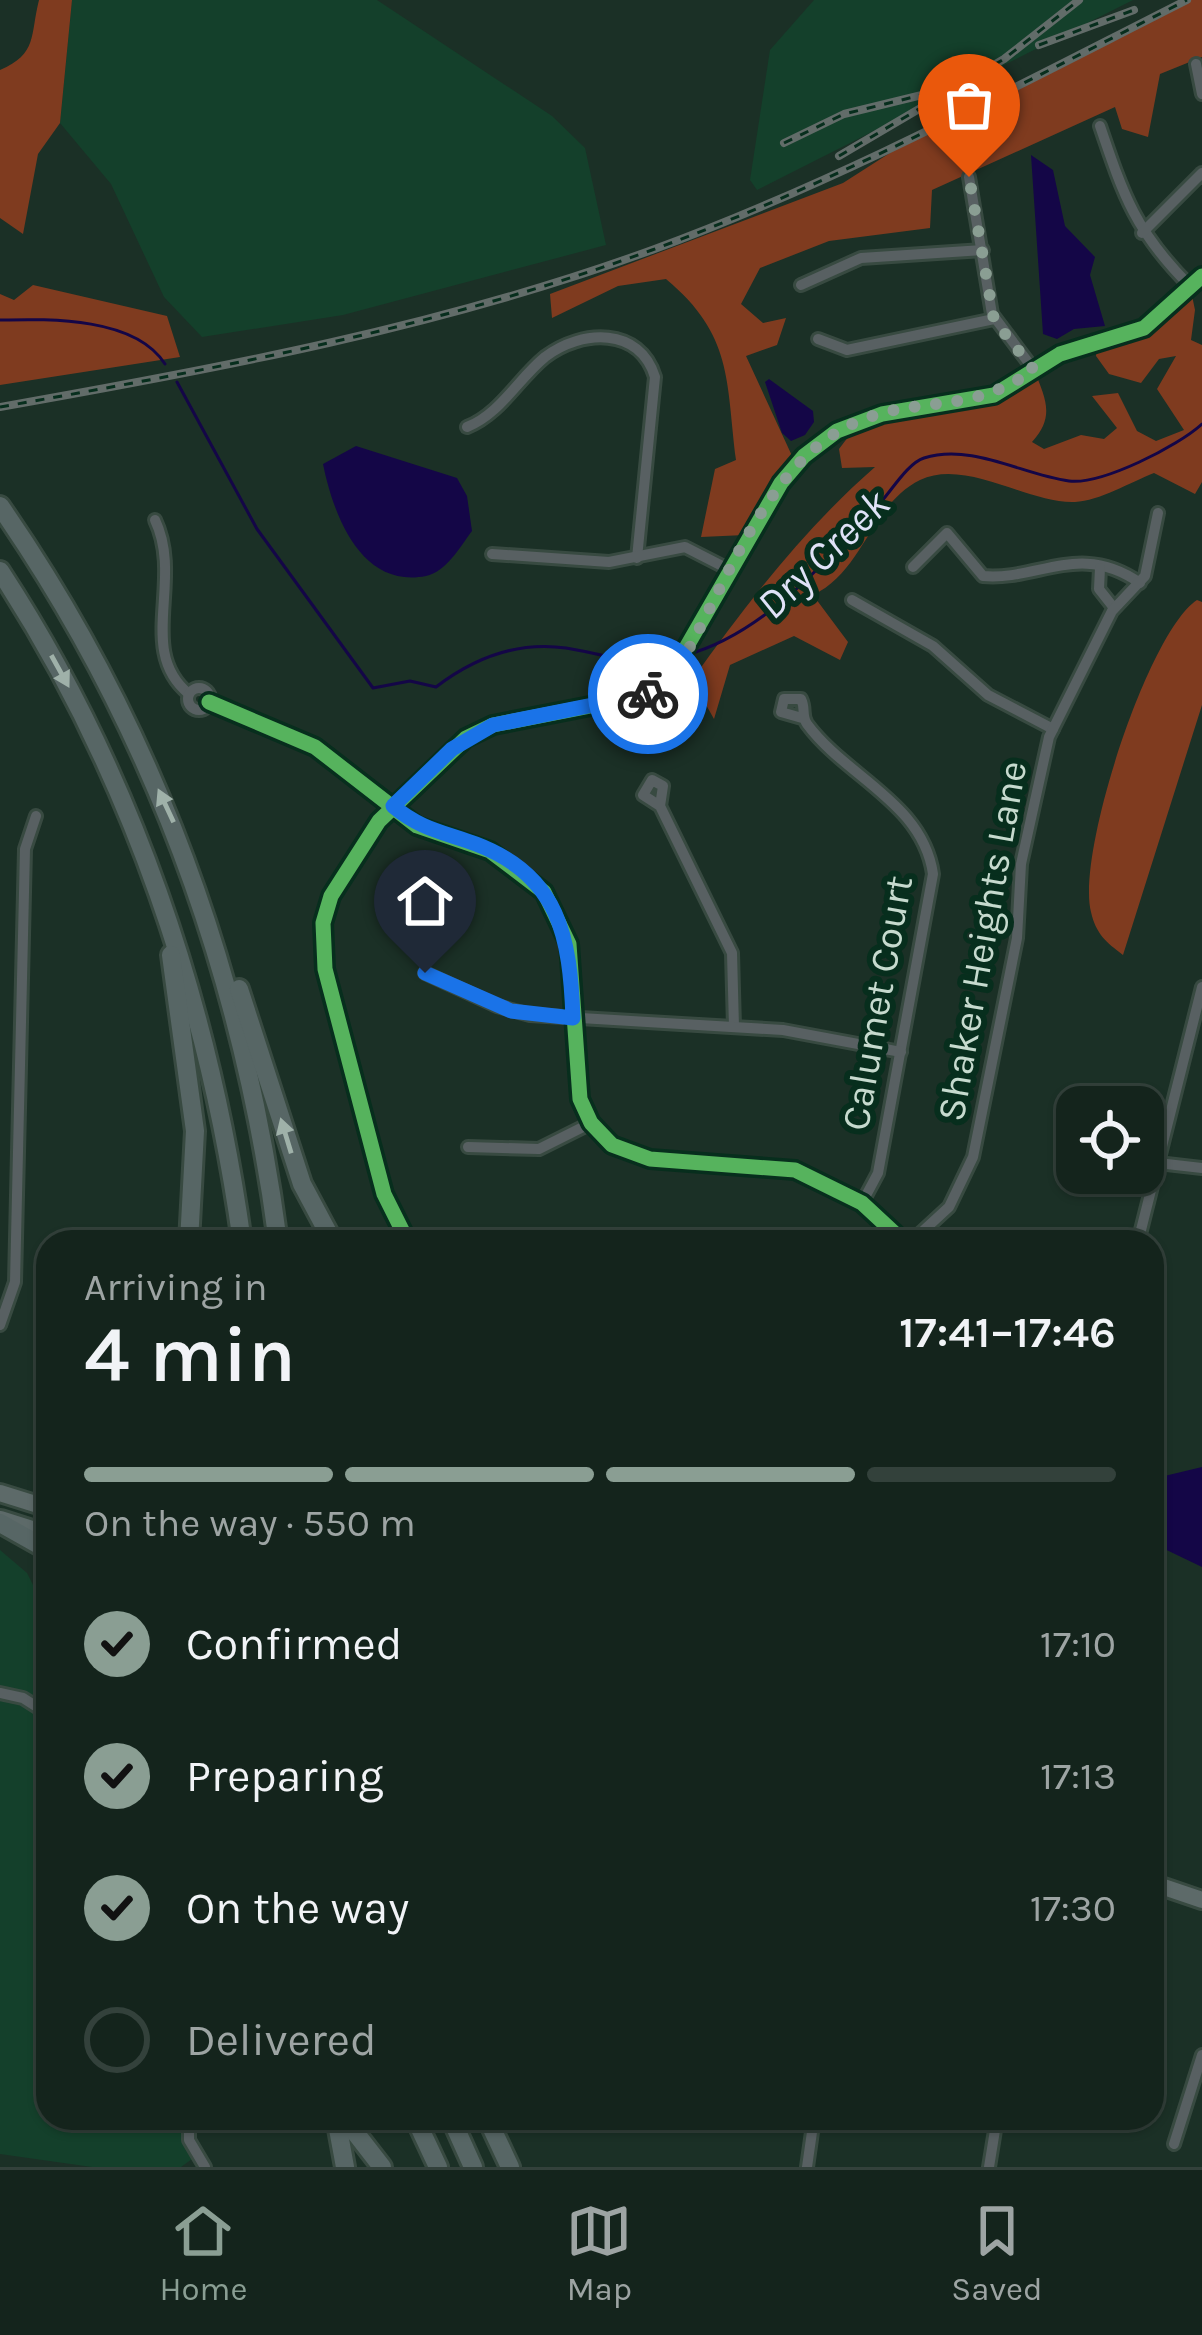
<!DOCTYPE html>
<meta charset="utf-8">
<style>
:root{--surface:#14241c;--page:#1d2c25;--text:#f1f3f6;--muted:#9da4a3;--line:#33413b;--accent:#8a9e93}
body{margin:0;font-family:Karla,sans-serif;background:var(--page);color:var(--text);height:100vh;display:flex;flex-direction:column;font-size:45px;white-space:nowrap}
*{box-sizing:border-box;margin:0}
p{font-size:39px;color:var(--muted)}
.icon{flex:none;width:66px;height:66px;fill:none;stroke:currentColor;stroke-width:2;stroke-linecap:round;stroke-linejoin:round}
.map{position:relative;flex:1;overflow:hidden}
.sheet{position:absolute;left:36px;top:1230px;width:1128px;height:900px;display:flex;flex-direction:column;background:var(--surface);border-radius:36px;box-shadow:0 3px 9px #0004,0 0 0 3px var(--line)}
.sheet>*{flex:none}
.buttons{position:absolute;left:1056px;top:1086px;display:grid;gap:24px}
.buttons a{display:grid;place-items:center;width:108px;height:108px;border-radius:24px;background:var(--surface);box-shadow:0 3px 9px #0004,0 0 0 3px var(--line);font-size:60px}
.pin{position:absolute;display:grid;place-items:center;width:102px;height:102px;color:#fff;margin:-123px -51px;border-radius:50% 50% 50% 0;rotate:-45deg;box-shadow:0 0 12px #0007}
.pin .icon{rotate:45deg}
.courier{position:absolute;display:grid;place-items:center;width:120px;height:120px;margin:-60px;border:9px solid #1a73e8;border-radius:50%;background:#fff;color:#222;box-shadow:0 3px 15px #0007}
.overview em{font-style:normal;font-weight:600}
.overview div{display:flex;flex-direction:column-reverse}
.overview{display:flex;align-items:center;justify-content:space-between;height:204px;padding:0 48px}
h1{font-size:78px;font-weight:600;line-height:90px}
.bar{display:grid;grid-template-columns:repeat(4,1fr);gap:18px 12px;align-content:center;height:144px;padding:0 48px}
.bar i{height:15px;border-radius:9px;background:var(--line)}
.bar .current{background:var(--accent)}
.bar p{grid-column:span 4}
ol{padding:0 48px;list-style:none}
li{display:flex;align-items:center;gap:36px;height:132px}
li p{margin-inline-start:auto}
li .icon{padding:12px;border-radius:50%;background:var(--accent);color:#111;stroke-width:4}
li:last-child{color:var(--muted)}
li i{width:66px;height:66px;border:6px solid var(--line);border-radius:50%}
.tabs{display:flex;justify-content:space-around;align-items:center;height:168px;border-top:3px solid var(--line);background:var(--surface);font-size:33px;color:var(--muted)}
.tabs a{display:grid;justify-items:center;gap:6px}
.tabs .current{color:var(--accent)}
.map>svg:first-child{display:block}
.built{fill:#14402b}
.forest{fill:#7f3b1f}
.water{fill:#140647}
.lines{fill:none;stroke-linecap:round;stroke-linejoin:round}
.stream{stroke:#140647;stroke-width:3}
.minor-casing{stroke:#384a41;stroke-width:16}
.primary-casing{stroke:#384a41;stroke-width:22}
.motorway-casing{stroke:#384a41;stroke-width:24}
.minor{stroke:#586062;stroke-width:10}
.primary{stroke:#5d6a69;stroke-width:16}
.motorway{stroke:#576665;stroke-width:18}
.rail-casing{stroke:#626c69;stroke-width:8}
.rail{stroke:#072e1d;stroke-width:3;stroke-dasharray:9;stroke-linecap:butt}
.cycleway-casing{stroke:#072e1d;stroke-width:22}
.cycleway{stroke:#56b35d;stroke-width:15}
.oneway{fill:#9fb1a9}
.done{stroke:#8a9e93;stroke-width:12;stroke-dasharray:0 21.6}
.route{stroke:#1a73e8;stroke-width:15}
.labels{text-anchor:middle;dominant-baseline:central;stroke-width:12;stroke-linejoin:round;paint-order:stroke}
.street-label{font-size:39px;fill:#c6dace;stroke:#072e1d}
.water-label{font-size:42px;font-style:italic;fill:#dfe2f7;stroke:#072e1d}
</style>
<div class="map">
<svg width="1202" height="2167" viewBox="0 0 1202 2167">
<rect width="100%" height="100%" fill="#1b3026"/>
<g class="built">
<path d="M72 0H377L552 116 585 148 606 245 343 315 202 337 164 297 111 184 60 123Z"/>
<path d="M814 0H1133L757 190 750 180 770 50Z"/>
<path d="M0 1550 27 1573 48 1615V2118H189L196 2156 181 2167H92L0 2154Z"/>
</g>
<g class="forest">
<path d="M39 0H72L60 123 38 154 23 234 0 218V70C38 54 30 35 39 0Z"/>
<path d="M1187 0H1202V57L1160 74 1148 137 1122 129 1115 107 932 190 930 228 829 241 760 268 741 304 763 323 786 318 777 345 746 356 793 458 745 535 701 537 715 469 736 460C726 380 733 335 666 279L618 286 552 318 550 294 843 183 918 135Z"/>
<path d="M33 285 167 316 180 357 0 385V294L14 300Z"/>
<path d="M1190 286 1195 310 1191 340 1202 345V482L1195 494 1154 473C1131 482 1099 501 1075 502 1029 504 966 458 920 480 871 504 863 572 813 595L848 642 840 660 794 636 730 665 714 719 692 680C747 603 804 529 875 467L842 468 839 449 861 420 985 398 1034 370C1046 399 1055 417 1032 442L1044 449 1081 435 1104 439 1117 428 1092 396 1118 393 1137 431 1156 441 1184 430 1157 389 1176 356 1159 359 1141 383 1109 374 1096 356 1097 340 1127 335Z"/>
<path d="M1197 600 1202 602V705L1123 955C1106 942 1096 934 1091 912 1076 854 1148 632 1197 600Z"/>
</g>
<g class="water">
<path d="M1031 155 1053 170 1065 226 1095 257 1090 275 1105 326 1074 329 1057 339 1043 334Z"/>
<path d="M769 379 813 411 814 422 805 435 791 441 782 433 765 382Z"/>
<path d="M356 446 457 478 467 496 472 531C460 547 446 572 426 576 360 589 333 513 323 464Z"/>
<path d="M1202 1467V1567L1152 1543V1479Z"/>
</g>
<g class="lines">
<g class="stream">
<path d="M0 320C51 319 135 317 165 364"/>
<path d="M177 382 257 529 373 688 410 681 436 687C474 658 517 641 566 648 604 654 638 668 677 658"/>
<path d="M686 655C764 634 827 560 880 503 892 490 908 463 924 458 972 443 1023 475 1069 481 1102 485 1178 446 1202 424"/>
</g>
<defs>
<g id="minor">
<path d="M1196 64 1202 94"/>
<path d="M1100 126C1124 197 1136 232 1190 286"/>
<path d="M969 177 992 314 1034 370"/>
<path d="M1142 233 1202 173"/>
<path d="M801 285 861 258 983 250"/>
<path d="M818 339 847 350 994 319"/>
<path d="M467 427C500 414 518 379 545 357 582 329 640 327 655 377L637 558"/>
<path d="M155 520C184 581 136 651 189 694"/>
<path d="M492 554 609 562 685 547 732 571"/>
<path d="M913 567 947 533 983 576C1038 581 1080 541 1140 583"/>
<path d="M1100 568 1099 589 1114 608"/>
<path d="M852 600 933 646 988 695 1053 729"/>
<circle cx="199" cy="699" r="11"/>
<path d="M209 702 315 747 417 826 490 851 544 892 569 944 580 1099 591 1123 612 1145 650 1159 795 1170 862 1203 904 1242"/>
<path d="M802 718 781 712 784 699H801C806 709 801 715 807 724 846 777 923 803 933 874L878 1173 862 1203"/>
<path d="M660 806 643 795 652 780 663 786 660 806 732 953 734 1027"/>
<path d="M425 973 497 1006 530 1015 783 1030 901 1052"/>
<path d="M468 1147 539 1149 591 1123"/>
<path d="M1158 1163 1202 1168"/>
<path d="M408 1242 384 1194 325 969 323 923 331 896 379 821 466 738 493 725 642 696 664 686 781 483 804 456 837 431 882 414 994 395 1060 354 1144 328 1202 276"/>
<path d="M911 1242 949 1207 973 1157 1017 938 1021 864 1049 737 1112 611 1145 576 1158 513"/>
<path d="M1138 1242 1202 987"/>
<path d="M0 1325 15 1282 25 849 36 816"/>
<path d="M0 1693 23 1698 48 1714"/>
<path d="M189 2118V2140L205 2167"/>
<path d="M1174 2144 1202 2055"/>
<path d="M807 2167 814 2118"/>
<path d="M989 2167 997 2118"/>
</g>
<g id="primary">
<path d="M0 1493 48 1508"/>
<path d="M1 1519 48 1534"/>
<path d="M1152 1883 1202 1900"/>
</g>
<g id="motorway">
<path d="M0 506C154 728 243 975 278 1242"/>
<path d="M0 571C132 773 209 1004 242 1242"/>
<path d="M171 955 195 1131 189 1242"/>
<path d="M239 989 302 1184 333 1242"/>
<path d="M0 1523 48 1550"/>
<path d="M336 2118 345 2167"/>
<path d="M344 2118 382 2167"/>
<path d="M415 2118 438 2167"/>
<path d="M451 2118 473 2167"/>
<path d="M487 2118 510 2167"/>
</g>
</defs>
<use href="#minor" class="minor-casing"/>
<use href="#primary" class="primary-casing"/>
<use href="#motorway" class="motorway-casing"/>
<use href="#minor" class="minor"/>
<use href="#primary" class="primary"/>
<use href="#motorway" class="motorway"/>
<defs>
<g id="rail">
<path d="M1039 45 1134 10"/>
<path d="M784 143 844 114 926 94"/>
<path d="M839 156 1004 59 1079 0"/>
<path d="M0 407C221 368 440 327 652 250 838 182 1011 89 1187 0"/>
</g>
</defs>
<use href="#rail" class="rail-casing"/>
<use href="#rail" class="rail"/>
<defs>
<g id="cycleway">
<path d="M209 702 315 747 417 826 490 851 544 892 569 944 580 1099 591 1123 612 1145 650 1159 795 1170 862 1203 904 1242"/>
<path d="M408 1242 384 1194 325 969 323 923 331 896 379 821 466 738 493 725 642 696 664 686 781 483 804 456 837 431 882 414 994 395 1060 354 1144 328 1202 276"/>
</g>
</defs>
<use href="#cycleway" class="cycleway-casing"/>
<use href="#cycleway" class="cycleway"/>
</g>
<defs><path id="oneway-solid" d="M-6-.8H1V-3.2L6.5 0L1 3.2V.8H-6Z" transform="scale(3)"/></defs>
<g class="oneway">
<use href="#oneway-solid" transform="translate(60 671) rotate(61)"/>
<use href="#oneway-solid" transform="translate(166 806) rotate(-115)"/>
<use href="#oneway-solid" transform="translate(286 1136) rotate(-107)"/>
</g>
<g class="lines">
<path class="done" d="M648 694 672 678C724 595 763 460 859 421 925 394 963 417 1034 370L994 320 969 177"/>
<path class="route" d="M425 973 511 1011 573 1018C570 938 560 876 476 844 443 832 420 829 393 806L452 749 493 725 648 694"/>
</g>
<g class="labels">
<g class="street-label">
<text transform="translate(982 941) rotate(-80)">Shaker Heights Lane</text>
<text transform="translate(877 1003) rotate(-80)">Calumet Court</text>
</g>
<g class="water-label">
<text transform="translate(823 554) rotate(-44)">Dry Creek</text>
</g>
</g>
</svg>
<div class="buttons">
<a><svg class="icon" aria-label="locate" viewBox="0 0 24 24"><circle cx="12" cy="12" r="6"/><path d="M12 2v4M12 18v4M2 12h4M18 12h4"/></svg></a>
</div>
<div class="pin" style="left:969px;top:177px;background:#ea580c"><svg class="icon" aria-label="bag" viewBox="0 0 24 24"><path d="M5 8h14l-1 12H6zM9 8a3 3 0 0 1 6 0"/></svg></div>
<div class="pin" style="left:425px;top:973px;background:#1f2937"><svg class="icon" aria-label="home" viewBox="0 0 24 24"><path d="M3 11l9-7 9 7M6 9v11h12V9"/></svg></div>
<div class="courier" style="left:648px;top:694px"><svg class="icon" aria-label="bike" viewBox="0 0 24 24"><circle cx="6" cy="16" r="4"/><circle cx="18" cy="16" r="4"/><path d="M6 16l4-8h5l3 8M10 8l3 8H6M13 5h3"/></svg></div>
<section class="sheet">
<div class="overview"><div><h1>4 min</h1><p>Arriving in</p></div><em>17:41–17:46</em></div>
<div class="bar"><i class="current"></i><i class="current"></i><i class="current"></i><i></i><p>On the way · 550 m</p></div>
<ol>
<li><svg class="icon" aria-label="check" viewBox="0 0 24 24"><path d="M5 12l5 5 9-10"/></svg>Confirmed<p>17:10</p></li>
<li><svg class="icon" aria-label="check" viewBox="0 0 24 24"><path d="M5 12l5 5 9-10"/></svg>Preparing<p>17:13</p></li>
<li><svg class="icon" aria-label="check" viewBox="0 0 24 24"><path d="M5 12l5 5 9-10"/></svg>On the way<p>17:30</p></li>
<li><i></i>Delivered</li>
</ol>
</section>
</div>
<nav class="tabs">
<a class="current"><svg class="icon" aria-label="home" viewBox="0 0 24 24"><path d="M3 11l9-7 9 7M6 9v11h12V9"/></svg>Home</a>
<a><svg class="icon" aria-label="map" viewBox="0 0 24 24"><path d="M3 6l6-2 6 2 6-2v14l-6 2-6-2-6 2zM9 4v14M15 6v14"/></svg>Map</a>
<a><svg class="icon" aria-label="saved" viewBox="0 0 24 24"><path d="M7 4h10v16l-5-4-5 4z"/></svg>Saved</a>
</nav>
